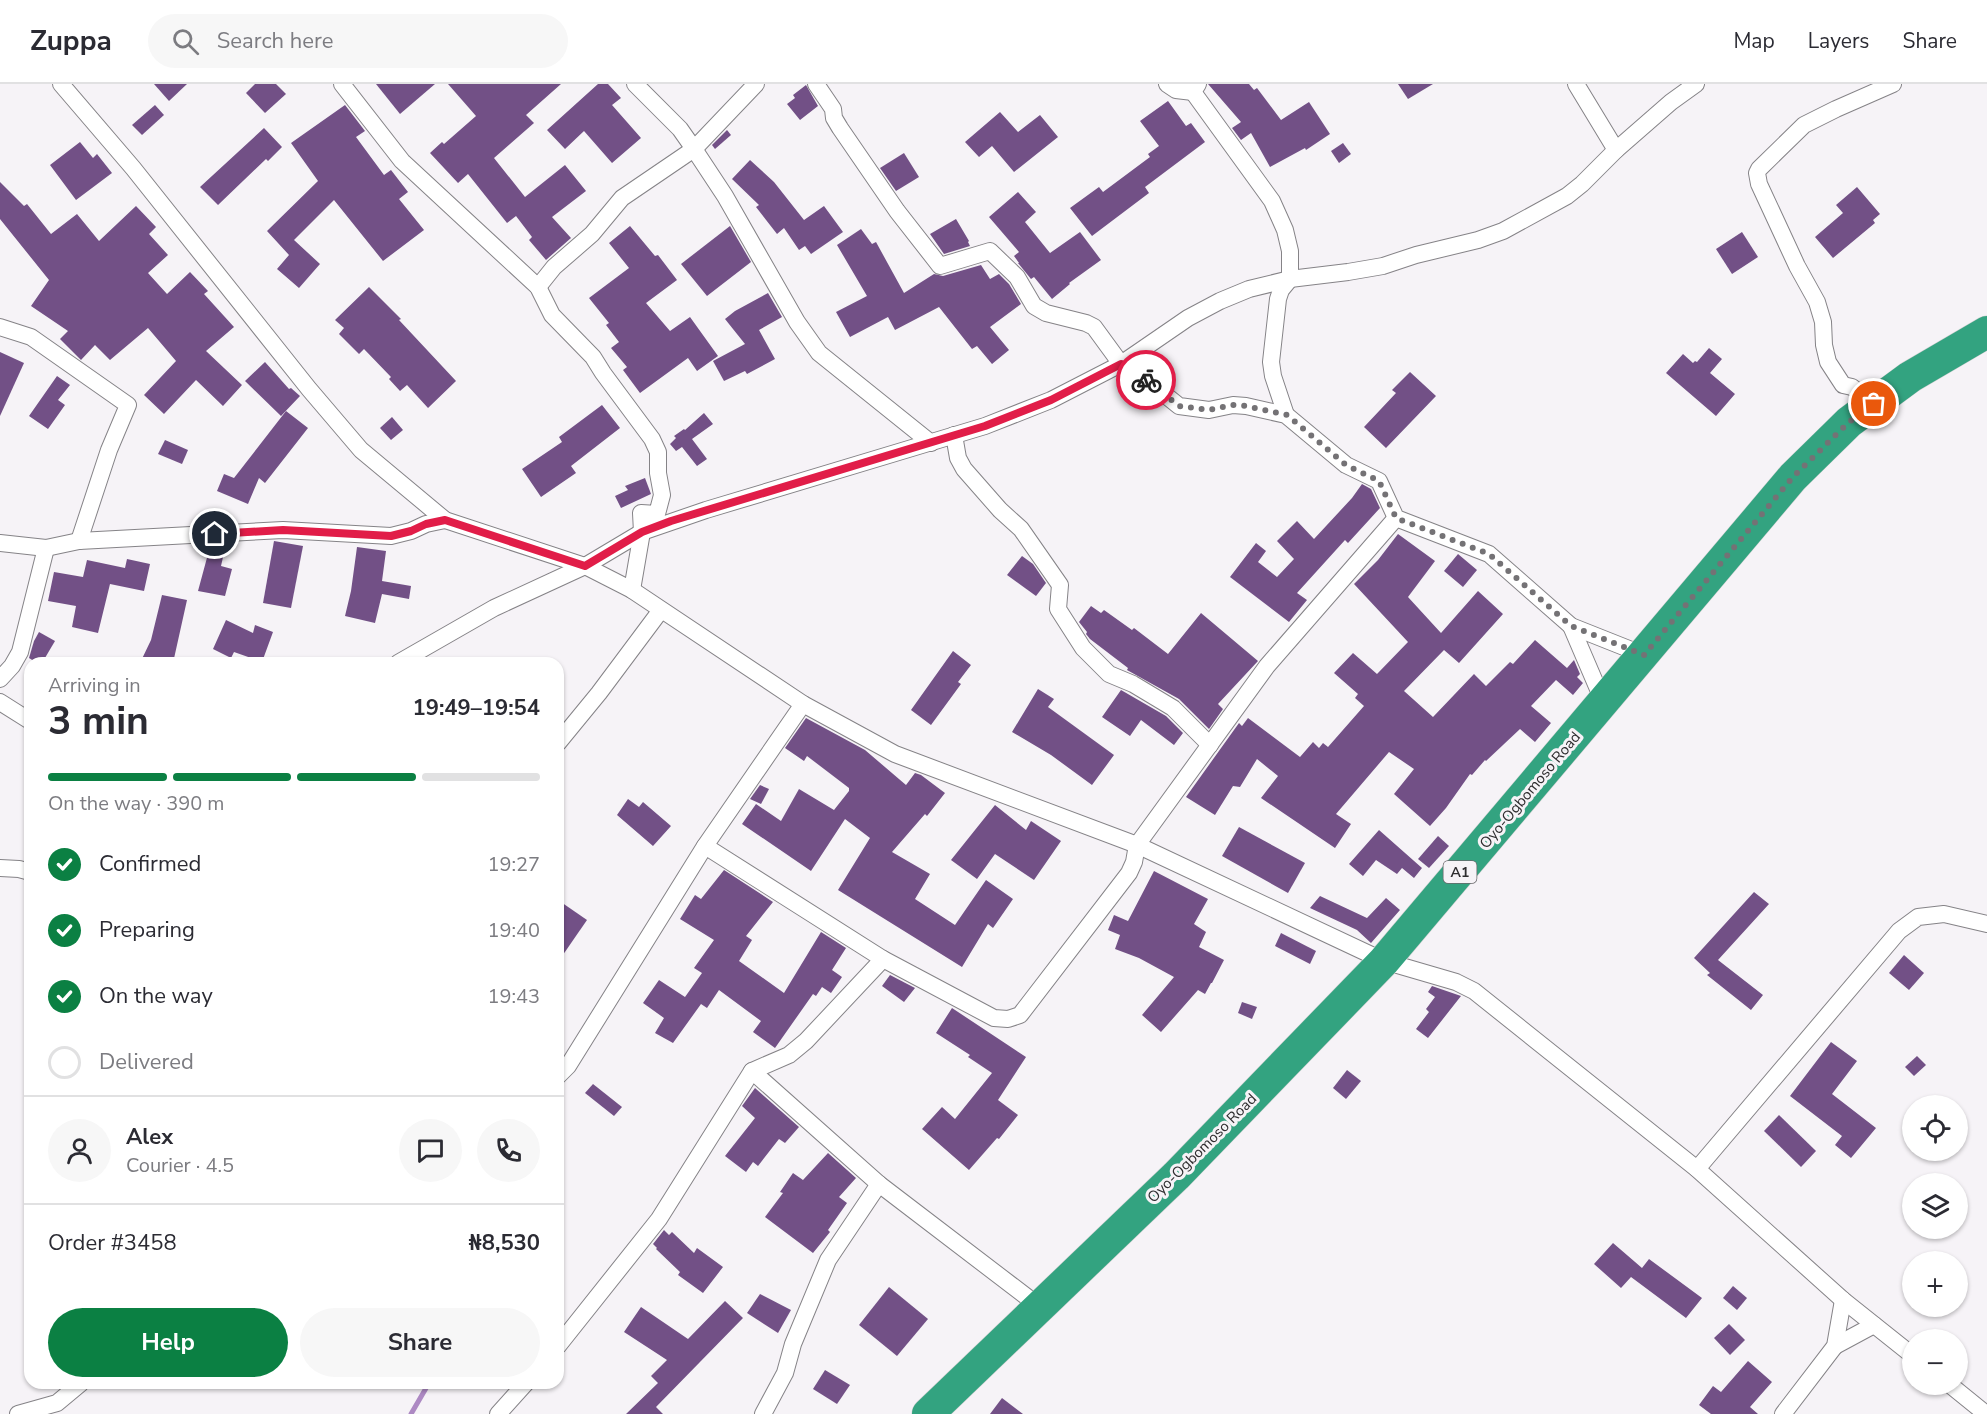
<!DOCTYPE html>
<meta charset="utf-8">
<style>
:root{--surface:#fff;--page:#f7f7f7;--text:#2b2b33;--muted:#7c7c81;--line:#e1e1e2;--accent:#0b8043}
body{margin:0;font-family:"Nunito Sans",sans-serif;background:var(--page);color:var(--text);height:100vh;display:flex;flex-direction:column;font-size:22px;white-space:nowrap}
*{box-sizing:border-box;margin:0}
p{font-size:20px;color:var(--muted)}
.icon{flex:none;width:33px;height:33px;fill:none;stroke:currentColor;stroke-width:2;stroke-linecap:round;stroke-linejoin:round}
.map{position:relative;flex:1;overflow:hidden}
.side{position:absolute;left:24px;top:573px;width:540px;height:732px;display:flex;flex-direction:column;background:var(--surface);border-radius:18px;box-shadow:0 2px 4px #0004}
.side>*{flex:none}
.tools{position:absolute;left:1902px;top:1011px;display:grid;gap:12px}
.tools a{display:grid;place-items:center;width:66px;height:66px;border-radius:50%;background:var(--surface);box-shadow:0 2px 4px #0004;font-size:30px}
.pin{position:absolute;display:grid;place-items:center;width:51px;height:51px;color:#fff;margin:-26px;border:3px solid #fff;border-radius:50%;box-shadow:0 2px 6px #0007}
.courier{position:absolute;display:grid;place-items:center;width:60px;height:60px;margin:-30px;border:4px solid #e11d48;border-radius:50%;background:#fff;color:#222;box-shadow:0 2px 8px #0007}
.summary em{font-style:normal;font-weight:700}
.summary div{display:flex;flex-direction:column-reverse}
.summary{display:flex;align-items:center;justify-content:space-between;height:102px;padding:0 24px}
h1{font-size:39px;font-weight:700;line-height:45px}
.bar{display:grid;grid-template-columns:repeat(4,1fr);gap:9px 6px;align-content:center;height:72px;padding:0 24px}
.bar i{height:8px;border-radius:4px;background:var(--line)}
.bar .active{background:var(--accent)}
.bar p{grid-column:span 4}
.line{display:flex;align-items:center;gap:15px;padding:0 24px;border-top:2px solid var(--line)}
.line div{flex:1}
.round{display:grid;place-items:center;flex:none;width:63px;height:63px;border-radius:32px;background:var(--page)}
ol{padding:0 24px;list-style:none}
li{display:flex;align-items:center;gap:18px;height:66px}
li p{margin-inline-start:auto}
li .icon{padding:6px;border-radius:50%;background:var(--accent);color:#fff;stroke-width:4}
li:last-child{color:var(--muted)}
li i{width:33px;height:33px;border:3px solid var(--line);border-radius:50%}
.action{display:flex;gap:12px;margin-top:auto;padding:12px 24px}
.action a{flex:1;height:69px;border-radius:36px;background:var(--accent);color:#fff;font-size:24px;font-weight:700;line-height:69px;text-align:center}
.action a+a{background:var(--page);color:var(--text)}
header{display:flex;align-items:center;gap:36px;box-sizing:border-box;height:84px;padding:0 30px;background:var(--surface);border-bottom:2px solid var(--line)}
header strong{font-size:28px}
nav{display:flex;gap:33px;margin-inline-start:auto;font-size:21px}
.search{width:420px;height:54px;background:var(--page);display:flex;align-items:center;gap:15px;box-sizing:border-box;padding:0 21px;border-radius:33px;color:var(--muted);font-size:22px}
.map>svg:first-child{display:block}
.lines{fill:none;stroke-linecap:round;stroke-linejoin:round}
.stream{stroke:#ad89c3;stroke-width:5}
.building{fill:#725086}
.street-casing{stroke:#858387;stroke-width:18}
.highway-casing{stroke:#d1d1d1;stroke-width:33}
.street{stroke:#fff;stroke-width:16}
.highway{stroke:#33a380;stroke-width:32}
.done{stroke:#747275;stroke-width:6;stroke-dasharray:0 10.8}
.route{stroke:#e11d48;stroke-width:8}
.labels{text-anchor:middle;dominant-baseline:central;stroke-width:6;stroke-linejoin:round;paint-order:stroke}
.shield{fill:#f6f3f7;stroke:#6a686b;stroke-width:1.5}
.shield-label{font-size:14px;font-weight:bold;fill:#2e2d2f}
.street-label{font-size:15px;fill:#2e2d2f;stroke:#f6f3f7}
</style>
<header>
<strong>Zuppa</strong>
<div class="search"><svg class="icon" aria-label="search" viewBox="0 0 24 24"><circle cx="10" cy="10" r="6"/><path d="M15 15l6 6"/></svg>Search here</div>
<nav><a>Map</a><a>Layers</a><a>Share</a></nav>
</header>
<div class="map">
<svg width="1987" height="1330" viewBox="0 0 1987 1330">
<rect width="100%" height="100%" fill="#f6f3f7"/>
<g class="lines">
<path class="stream" d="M411 1330 429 1299"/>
</g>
<g class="building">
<path d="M154 0H187L169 17Z"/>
<path d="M255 0H276L286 10 265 29 246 9Z"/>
<path d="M376 0H435L400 30Z"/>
<path d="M448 0H561L526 31 534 39 494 74 525 113 565 81 586 107 552 133 571 154 546 176 529 156 532 153 516 132 507 139 468 90 458 99 430 69 442 58 444 60 476 32Z"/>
<path d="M598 0H608L621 14 612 21 641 54 612 79 584 47 565 65 547 46Z"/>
<path d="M1208 0H1249L1254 6 1257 4 1281 36 1309 18 1330 50 1306 66 1305 64 1270 83 1251 49 1241 56 1232 44 1241 38Z"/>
<path d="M1398 0H1433L1408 15Z"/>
<path d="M806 1 818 22 800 36 787 20 795 14 793 11Z"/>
<path d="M1168 17 1186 42 1191 39 1205 58 1145 103 1149 109 1092 152 1070 124 1099 103 1103 108 1150 73 1148 70 1159 62 1140 37Z"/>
<path d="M155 21 164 31 142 51 132 41Z"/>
<path d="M345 21 365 47 356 53 384 91 391 86 408 108 399 115 424 146 383 177 334 116 294 156 320 180 299 204 277 185 289 171 267 147 318 97 291 59Z"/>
<path d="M1000 28 1018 48 1040 31 1058 53 1014 88 992 62 979 73 965 58Z"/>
<path d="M264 44 282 63 268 77 266 75 218 121 200 103Z"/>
<path d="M727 46 731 51 715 65 712 61Z"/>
<path d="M80 58 93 74 97 70 112 89 76 116 50 81Z"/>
<path d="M1343 59 1351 70 1339 79 1331 67Z"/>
<path d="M904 69 919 93 896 107 880 84Z"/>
<path d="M750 76 774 98 804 136 824 122 843 148 811 170 805 162 799 166 784 144 777 150 756 123 759 121 732 95Z"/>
<path d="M0 98 24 122 27 120 51 150 77 130 99 157 136 122 156 143 149 150 168 171 148 189 167 210 190 188 208 207 204 210 234 243 206 267 242 301 223 322 196 296 164 330 144 311 176 277 148 244 110 276 95 261 81 276 60 255 68 247 31 222 49 196 0 135Z"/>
<path d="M1857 103 1880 130 1873 136 1875 139 1833 174 1815 153 1843 129 1836 121Z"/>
<path d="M1018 108 1036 128 1025 138 1050 169 1080 148 1101 176 1069 199 1070 200 1052 215 1034 193 1031 195 1018 179H1019L1014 172 1019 168 989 133Z"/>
<path d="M956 135 969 157 968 158 970 162 944 170 930 150Z"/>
<path d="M630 142 655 172 658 171 677 196 646 219 670 247 690 233 718 272 697 287 688 274 640 309 623 286 627 283 611 264 619 258 606 241 609 239 589 214 629 184 609 159Z"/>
<path d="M730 142 751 178 707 212 681 180Z"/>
<path d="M861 145 872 160 876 158 904 209 934 190 943 192 981 181 990 195 999 190 1009 200 1021 220 990 243 1009 266 992 280 977 262 972 265 939 223 895 246 888 233 850 253 836 228 867 212 837 161Z"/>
<path d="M1742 148 1758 173 1732 190 1716 165Z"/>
<path d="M369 203 401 235 399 236 456 297 428 324 407 301 400 307 389 295 391 293 364 265 359 270 339 250 344 244 335 236Z"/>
<path d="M768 209 782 233 759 246 775 275 747 290 745 287 724 297 713 277 745 260 725 235 735 227Z"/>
<path d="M1709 264 1722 275 1710 289 1735 310 1716 332 1666 289 1683 270 1693 279 1695 277 1697 278Z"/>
<path d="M0 268 24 279 0 332Z"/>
<path d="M265 278 289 305 291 304 300 312 281 332 245 297Z"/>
<path d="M1410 288 1436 312 1386 364 1364 343 1396 309 1392 306Z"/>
<path d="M57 292 70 301 58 316 65 321 48 345 29 332Z"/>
<path d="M602 321 620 344 571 382 576 389 541 413 522 385 562 358 559 353Z"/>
<path d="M286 327 308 344 265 399 259 394 248 420 217 407 224 390 234 394Z"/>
<path d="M704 329 713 340 692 355 707 375 697 382 682 363 676 367 670 360 676 354 674 352 684 345 685 346Z"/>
<path d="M392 333 403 346 391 356 380 344Z"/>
<path d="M165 356 188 366 182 380 158 370Z"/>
<path d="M645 394 651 410 621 424 615 412 628 406 625 402Z"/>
<path d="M1362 400 1371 405 1380 424 1348 459 1345 456 1297 509 1307 516 1289 538 1230 493 1256 459 1266 467 1258 478 1277 493 1294 475 1277 457 1297 437 1314 455 1352 414Z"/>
<path d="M1398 450 1435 477 1408 513 1441 549 1478 507 1503 530 1459 579 1444 566 1404 607 1433 633 1474 590 1486 602 1510 578 1513 580 1535 556 1567 584 1574 576 1580 590 1577 593 1583 599 1573 611 1556 596 1531 622 1551 639 1535 658 1520 645 1486 677 1485 676 1472 691 1470 690 1446 724 1430 742 1394 710 1414 685 1389 668 1336 730 1351 740 1335 764 1261 714 1278 692 1257 675 1240 703 1233 702 1215 731 1186 713 1239 639 1242 642 1248 634 1300 673 1313 658 1319 664 1323 659 1328 663 1364 622 1355 614 1358 610 1334 589 1353 569 1377 590 1408 558 1354 500 1378 476Z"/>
<path d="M274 457 303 462 291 524 263 519Z"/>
<path d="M226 460 221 482 232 485 225 512 198 507 208 470 206 469 208 461Z"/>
<path d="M357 463 386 467 382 497 411 502 409 515 382 510 375 539 345 532 351 507Z"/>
<path d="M1458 470 1477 486 1463 503 1444 487Z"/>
<path d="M1022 472 1033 480 1046 499 1036 512 1007 491Z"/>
<path d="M127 475 150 480 144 507 110 500 98 549 72 543 76 522 48 517 54 488 83 493 87 476 125 484Z"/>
<path d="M162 511 187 516 173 579H140L151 556Z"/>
<path d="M1091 522 1101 529 1104 526 1132 546 1134 544 1168 570 1201 529 1258 577 1218 620 1223 625 1209 645 1179 615 1127 586 1128 584 1090 555 1086 550 1087 548 1079 538Z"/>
<path d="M226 536 253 549 255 541 273 548 262 578 234 568 231 574 213 565Z"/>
<path d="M39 548 55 557 42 579H37L29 574 34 557Z"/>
<path d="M953 567 971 581 958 598 961 600 931 641 911 626Z"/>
<path d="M1038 605 1054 615 1048 623 1114 671 1092 701 1051 671 1012 648Z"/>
<path d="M1121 606 1166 632 1183 649 1174 661 1141 636 1130 652 1102 633Z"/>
<path d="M806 634 865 666 906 701 915 689 921 691 945 709 927 732 925 730 892 768 930 790 915 815 955 841 986 796 1013 815 993 844 988 840 962 883 838 806 870 754 845 735 811 787 742 740 756 720 781 737 799 705 834 726 849 707V704L807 672 804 677 785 664Z"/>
<path d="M760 701 769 705 761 720 750 715Z"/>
<path d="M628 715 639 723 643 718 671 742 653 762 617 731Z"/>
<path d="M995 721 1026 746 1031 737 1061 757 1034 796 995 770 977 795 951 776Z"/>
<path d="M1239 743 1305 779 1288 809 1222 772Z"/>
<path d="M1379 746 1422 784 1414 794 1402 784 1397 790 1376 776 1363 792 1349 780Z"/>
<path d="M1438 752 1449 762 1429 784 1418 775Z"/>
<path d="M724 786 773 818 746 852 752 856 739 877 784 909 821 848 846 864 832 886 842 893 831 909 822 903 816 912 813 910 775 964 753 948 761 937 719 906 707 924 701 920 673 959 655 949 664 934 643 919 659 896 685 913 702 889 694 884 714 856 680 835 695 811 701 815Z"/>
<path d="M1154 787 1208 815 1194 840 1206 848 1199 863 1224 876 1212 899H1211L1205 910 1198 906 1161 948 1142 931 1174 893 1139 874 1115 865 1120 851 1108 846 1114 831 1128 837Z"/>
<path d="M1754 808 1769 820 1718 876 1763 911 1751 926 1707 891 1710 889 1694 874Z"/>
<path d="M1320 812 1367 834 1386 814 1400 826 1371 859 1357 846 1310 824Z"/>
<path d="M558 816 587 836 558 878Z"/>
<path d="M1281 849 1316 867 1310 880 1275 862Z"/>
<path d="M1904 871 1924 889 1909 906 1889 889Z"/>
<path d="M890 891 915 904 904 918 882 902Z"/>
<path d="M1432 902 1461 912 1428 954 1416 945 1429 928 1426 925 1435 913 1428 908Z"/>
<path d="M1242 918 1257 923 1252 935 1238 929Z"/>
<path d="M952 924 1026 973 998 1016 1018 1031 999 1055 997 1054 969 1086 922 1045 942 1023 955 1035 992 989 968 973 970 971 936 949Z"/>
<path d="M1831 958 1857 977 1832 1010 1876 1044 1851 1074 1835 1061 1842 1052 1790 1012Z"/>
<path d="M1917 972 1926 981 1914 992 1905 983Z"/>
<path d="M1347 986 1361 997 1346 1015 1333 1004Z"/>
<path d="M593 1000 622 1023 614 1032 585 1009Z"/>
<path d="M755 1004 799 1043 785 1059 779 1055 758 1082 753 1078 746 1088 725 1072 755 1034 742 1022Z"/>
<path d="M1779 1031 1816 1067 1801 1083 1764 1047Z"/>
<path d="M828 1069 856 1094 839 1113 847 1119 828 1146 830 1148 813 1169 765 1133 783 1109 780 1108 793 1089 803 1096Z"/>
<path d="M664 1146 669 1151 672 1148 694 1169 697 1164 723 1183 703 1209 678 1191 680 1188 656 1165 657 1164 653 1160Z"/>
<path d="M1613 1159 1642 1184 1649 1175 1702 1214 1686 1234 1631 1193 1621 1204 1594 1180Z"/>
<path d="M1733 1202 1747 1214 1737 1226 1723 1214Z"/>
<path d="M889 1203 928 1235 897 1272 859 1241Z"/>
<path d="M760 1210 791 1226 778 1249 747 1229Z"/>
<path d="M725 1217 743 1234 656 1323 663 1330H626L658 1299 651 1292 667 1276 624 1248 641 1223 688 1255Z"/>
<path d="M1729 1240 1745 1256 1730 1271 1714 1254Z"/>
<path d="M1748 1277 1772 1298 1750 1323 1758 1330H1711L1699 1321 1713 1302 1721 1308Z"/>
<path d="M825 1286 850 1301 837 1320 813 1305Z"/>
<path d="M1002 1314 1023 1330H990Z"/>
</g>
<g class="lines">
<defs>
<g id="street">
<path d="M61 0 133 84 309 305 361 366 445 436 585 482 632 506 803 620 895 670 1137 761 1384 877 1456 898 1474 907 1697 1085 1843 1216 1912 1271"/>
<path d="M342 0 402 77 538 203 552 231 593 273 603 289 652 355 658 368V389L662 411 657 430 641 429 642 448 632 506"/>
<path d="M635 0 680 45 694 65 725 112 797 238 819 269 931 359"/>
<path d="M816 0 833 25 834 34 840 44 897 127 940 182 990 167 1017 193 1034 222 1046 229 1086 239 1094 243 1121 280 1138 289 1179 322 1209 326 1233 321 1246 322 1286 331 1346 381 1379 397 1396 434 1489 470 1571 542 1644 571"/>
<path d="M1167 0 1176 6 1193 8"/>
<path d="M1198 0 1193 8 1272 117 1285 146 1290 167V195L1281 206 1278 215 1271 278 1273 292 1286 331"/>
<path d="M1576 0 1616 66"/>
<path d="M538 203 554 183 592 150 622 114 694 65 756 0"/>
<path d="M0 243 31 253 128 321 109 366 79 457"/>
<path d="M1874 320 1852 303 1843 301 1828 278 1824 261 1823 238 1817 218 1797 182 1759 100 1757 89 1759 85 1804 41 1836 25 1893 0"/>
<path d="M954 351 958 374 964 385 1000 426 1021 445 1060 501 1058 525 1083 564 1109 590 1133 600 1173 624 1210 661"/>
<path d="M0 459 46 464 79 457 283 446 391 452 411 447 426 440 445 436"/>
<path d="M1571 542 1604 619"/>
<path d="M398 579 494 524 585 482 642 448 706 426 985 342 1051 316 1121 280 1188 234 1220 217 1249 205 1290 195 1348 188 1383 182 1416 171 1478 156 1503 147 1567 112 1582 100 1616 66 1671 18 1696 0"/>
<path d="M0 595 12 582 20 568 46 464"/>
<path d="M0 618 30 637"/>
<path d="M558 659 599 609 661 526"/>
<path d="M705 762 883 875 994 934 1008 935 1020 931 1129 789 1134 778 1137 761 1267 582 1396 434"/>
<path d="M0 784 19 785 30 788"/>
<path d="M752 987 879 1100 1040 1223"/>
<path d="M558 992 568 982 705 762 803 620"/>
<path d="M1697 1085 1899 847 1918 833 1944 830 1987 840"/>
<path d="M558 1262 659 1135 752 987 789 971 806 957 883 875"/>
<path d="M1835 1262 1874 1241"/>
<path d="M1949 1300 1986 1330"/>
<path d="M18 1330 57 1319 81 1299"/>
<path d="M498 1330 526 1299"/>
<path d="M763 1330 785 1289 793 1260 828 1176 879 1100"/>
<path d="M1783 1330 1835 1262 1843 1216"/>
</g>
<path id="highway" d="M928 1330 1176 1092 1384 877 1793 393 1849 338 1910 293 1987 248"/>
</defs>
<use href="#street" class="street-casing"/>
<use href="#highway" class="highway-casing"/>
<use href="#street" class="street"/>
<use href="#highway" class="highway"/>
</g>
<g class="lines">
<path class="done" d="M1146 296 1179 322 1209 326 1233 321 1246 322 1287 331 1346 381 1379 397 1396 434 1489 470 1571 542 1644 571 1793 393 1849 338 1874 320"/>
<path class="route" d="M215 450 283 446 391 452 411 447 426 440 445 436 585 482 642 448 671 437 985 342 1051 316 1121 280 1130 284 1146 296"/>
</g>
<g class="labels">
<rect class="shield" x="1443.5" y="777" width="33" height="22" rx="4.5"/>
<g class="shield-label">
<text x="1460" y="788">A1</text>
</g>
<g class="street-label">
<text transform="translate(1530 706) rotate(-50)">Oyo-Ogbomoso Road</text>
<text transform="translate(1202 1064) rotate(-45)">Oyo-Ogbomoso Road</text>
</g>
</g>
</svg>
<div class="tools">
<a><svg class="icon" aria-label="locate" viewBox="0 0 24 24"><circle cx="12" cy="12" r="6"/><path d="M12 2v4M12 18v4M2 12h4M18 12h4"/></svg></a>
<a><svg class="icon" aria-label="layers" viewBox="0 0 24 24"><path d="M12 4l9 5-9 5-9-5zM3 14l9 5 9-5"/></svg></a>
<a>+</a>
<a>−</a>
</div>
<div class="pin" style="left:1874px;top:320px;background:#ea580c"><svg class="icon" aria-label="bag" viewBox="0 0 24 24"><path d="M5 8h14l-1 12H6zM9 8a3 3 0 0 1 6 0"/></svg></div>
<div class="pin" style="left:215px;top:450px;background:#1f2937"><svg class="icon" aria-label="home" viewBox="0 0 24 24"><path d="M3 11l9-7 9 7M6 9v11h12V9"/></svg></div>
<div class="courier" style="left:1146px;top:296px"><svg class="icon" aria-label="bike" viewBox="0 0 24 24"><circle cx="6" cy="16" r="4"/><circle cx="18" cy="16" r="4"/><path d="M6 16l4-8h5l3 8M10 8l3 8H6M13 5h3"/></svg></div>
<section class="side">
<div class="summary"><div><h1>3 min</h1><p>Arriving in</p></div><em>19:49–19:54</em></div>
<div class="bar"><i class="active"></i><i class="active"></i><i class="active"></i><i></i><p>On the way · 390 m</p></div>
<ol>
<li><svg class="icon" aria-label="check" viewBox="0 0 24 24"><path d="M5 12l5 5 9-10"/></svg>Confirmed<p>19:27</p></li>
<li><svg class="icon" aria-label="check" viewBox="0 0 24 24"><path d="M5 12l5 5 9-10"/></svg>Preparing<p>19:40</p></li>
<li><svg class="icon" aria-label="check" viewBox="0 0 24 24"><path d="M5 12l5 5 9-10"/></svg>On the way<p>19:43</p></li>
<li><i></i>Delivered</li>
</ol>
<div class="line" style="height:108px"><a class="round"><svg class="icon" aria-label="person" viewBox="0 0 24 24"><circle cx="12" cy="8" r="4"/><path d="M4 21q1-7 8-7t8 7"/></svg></a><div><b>Alex</b><p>Courier · 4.5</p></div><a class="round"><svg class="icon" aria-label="chat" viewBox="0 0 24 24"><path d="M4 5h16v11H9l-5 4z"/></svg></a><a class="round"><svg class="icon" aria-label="phone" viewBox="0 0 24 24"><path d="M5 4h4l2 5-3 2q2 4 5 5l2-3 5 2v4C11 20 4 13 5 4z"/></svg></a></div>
<div class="line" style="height:78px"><div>Order #3458</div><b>₦8,530</b></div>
<div class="action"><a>Help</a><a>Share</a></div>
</section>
</div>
